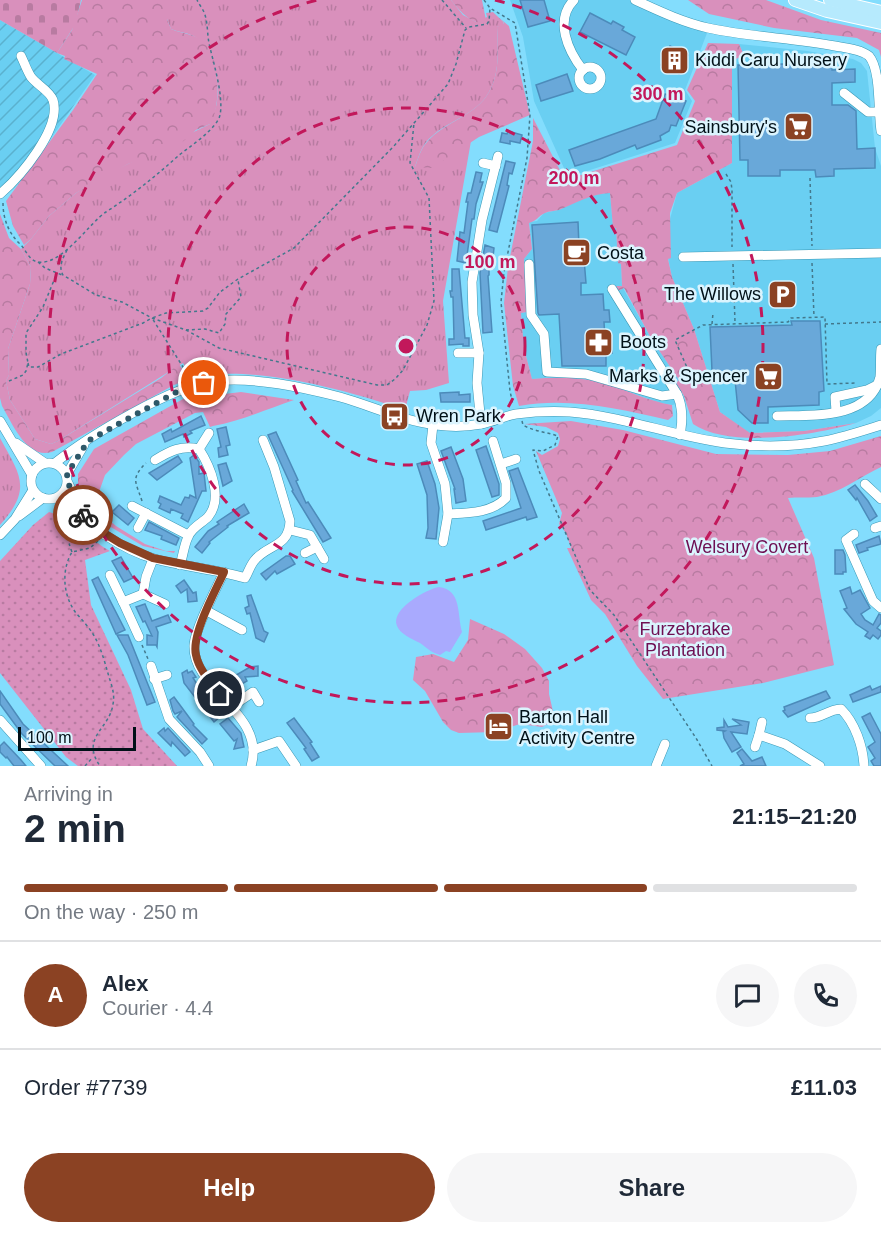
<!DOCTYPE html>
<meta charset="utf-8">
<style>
:root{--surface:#fff;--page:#f6f6f7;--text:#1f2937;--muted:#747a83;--line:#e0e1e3;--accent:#8b4223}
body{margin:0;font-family:Arial,sans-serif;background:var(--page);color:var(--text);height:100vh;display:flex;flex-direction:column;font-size:22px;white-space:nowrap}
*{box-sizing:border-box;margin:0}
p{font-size:20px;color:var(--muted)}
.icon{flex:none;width:33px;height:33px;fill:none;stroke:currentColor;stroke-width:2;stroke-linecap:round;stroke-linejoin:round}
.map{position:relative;height:766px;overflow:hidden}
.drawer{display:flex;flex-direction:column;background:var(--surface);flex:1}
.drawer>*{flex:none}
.scale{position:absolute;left:18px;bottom:15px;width:118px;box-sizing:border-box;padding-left:6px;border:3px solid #001017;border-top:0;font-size:16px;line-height:21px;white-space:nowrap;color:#001017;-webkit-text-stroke:4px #dbf4fe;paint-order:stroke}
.pin{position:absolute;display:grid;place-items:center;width:51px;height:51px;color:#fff;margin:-26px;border:3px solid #fff;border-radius:50%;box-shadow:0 2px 6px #0007}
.courier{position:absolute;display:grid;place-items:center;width:60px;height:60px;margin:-30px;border:4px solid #8b4223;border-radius:50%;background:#fff;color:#222;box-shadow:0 2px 8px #0007}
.headline em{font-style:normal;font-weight:600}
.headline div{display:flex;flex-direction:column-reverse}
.headline{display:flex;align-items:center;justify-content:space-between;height:102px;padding:0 24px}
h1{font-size:39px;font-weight:600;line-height:45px}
.bar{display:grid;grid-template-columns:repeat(4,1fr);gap:9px 6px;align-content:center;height:72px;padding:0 24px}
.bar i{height:8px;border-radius:4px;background:var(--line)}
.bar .current{background:var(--accent)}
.bar p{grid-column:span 4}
.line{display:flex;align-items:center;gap:15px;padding:0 24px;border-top:2px solid var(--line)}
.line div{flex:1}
.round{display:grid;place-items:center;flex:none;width:63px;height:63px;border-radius:32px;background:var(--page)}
.action{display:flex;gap:12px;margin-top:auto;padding:12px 24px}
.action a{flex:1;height:69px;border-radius:36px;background:var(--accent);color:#fff;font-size:24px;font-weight:600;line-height:69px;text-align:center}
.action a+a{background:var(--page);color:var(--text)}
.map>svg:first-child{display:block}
.built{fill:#6acff2}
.industrial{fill:url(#industrial-furrows)}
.grass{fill:url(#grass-tufts)}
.forest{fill:url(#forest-crowns)}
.cemetery{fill:url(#cemetery-stones)}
.park{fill:url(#park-dots)}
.water{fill:#a9aafe}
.building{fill:#69a8d9;stroke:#4c8bba;stroke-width:1.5}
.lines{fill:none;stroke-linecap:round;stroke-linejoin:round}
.minor-casing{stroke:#3a98b5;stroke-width:10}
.major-casing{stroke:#fff;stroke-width:14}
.path{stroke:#43788c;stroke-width:1.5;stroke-dasharray:3 3;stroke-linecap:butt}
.minor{stroke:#fff;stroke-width:9}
.major{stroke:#b6eafd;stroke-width:12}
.done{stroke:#2e5868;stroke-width:6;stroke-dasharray:0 10.8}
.route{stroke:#8b4223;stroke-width:8}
.ring{fill:none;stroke:#c2185b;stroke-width:3;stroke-dasharray:10 8}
.labels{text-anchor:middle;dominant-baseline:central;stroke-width:5;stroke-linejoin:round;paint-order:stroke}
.poi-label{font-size:18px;fill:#001017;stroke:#dbf4fe;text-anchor:start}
.park-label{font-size:18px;fill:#6e0f53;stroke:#dbf4fe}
.centre{fill:#c2185b;stroke:#dbf4fe;stroke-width:3}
.ring-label{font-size:18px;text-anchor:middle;font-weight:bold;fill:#c2185b;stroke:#dbf4fe;stroke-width:5;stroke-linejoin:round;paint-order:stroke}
</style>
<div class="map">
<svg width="881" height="766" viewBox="0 0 881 766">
<defs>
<pattern id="industrial-furrows" width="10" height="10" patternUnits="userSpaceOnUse" patternTransform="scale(1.5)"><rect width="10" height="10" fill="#6acff2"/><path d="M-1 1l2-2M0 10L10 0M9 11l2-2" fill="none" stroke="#5ab1cf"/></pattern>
<pattern id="grass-tufts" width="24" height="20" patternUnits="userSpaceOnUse" patternTransform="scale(1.5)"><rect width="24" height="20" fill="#d990bc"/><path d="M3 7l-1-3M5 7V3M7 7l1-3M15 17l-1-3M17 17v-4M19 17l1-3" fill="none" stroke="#b87ba1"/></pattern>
<pattern id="forest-crowns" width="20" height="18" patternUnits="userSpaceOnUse" patternTransform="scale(1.5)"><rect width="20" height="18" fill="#d990bc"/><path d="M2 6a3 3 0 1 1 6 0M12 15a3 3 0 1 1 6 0" fill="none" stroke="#b87ba1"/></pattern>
<pattern id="cemetery-stones" width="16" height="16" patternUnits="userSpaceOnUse" patternTransform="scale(1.5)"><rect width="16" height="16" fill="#d990bc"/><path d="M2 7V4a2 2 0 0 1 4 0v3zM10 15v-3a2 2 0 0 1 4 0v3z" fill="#b87ba1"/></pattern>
<pattern id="park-dots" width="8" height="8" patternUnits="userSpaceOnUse" patternTransform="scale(1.5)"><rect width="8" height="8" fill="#d990bc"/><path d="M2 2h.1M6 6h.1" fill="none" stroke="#b87ba1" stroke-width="1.8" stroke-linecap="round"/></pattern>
</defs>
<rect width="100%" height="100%" fill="#83ddfd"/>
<g class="built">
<path d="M510 0H635L709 28 685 90 692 101 675 143 568 177 534 101 523 37Z"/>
<path d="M739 44 807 51 853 59 861 63 867 71 875 148 881 166V408L871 416 856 423 804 431 749 433 720 412 694 329 672 277 668 258H670V219L677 193 732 163V61L744 55Z"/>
<path d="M610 193 613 227 616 228 618 263H621L622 286H617L623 288 652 340 679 380 676 383 686 402 672 405 660 403 603 383 550 378 532 379 524 348 521 313 527 312 524 259 532 249 529 222 537 221 544 213 558 210 573 202 599 194Z"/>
</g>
<path class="industrial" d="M0 20 95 75 45 147 5 195 0 199Z"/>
<g class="grass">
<path d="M167 0H451L463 15 476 22 487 17 486 13 493 12 503 22V25L497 27C498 48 500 73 489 92 476 116 445 121 427 141 421 148 418 158 415 167L444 159 471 141 443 301 449 383 426 390 410 391 405 410C350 391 249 363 192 378L183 363 58 441 51 444 35 439 10 400 6 381 9 375 8 349 30 284 31 267 21 249 31 239 49 216 76 193 103 176 210 124C212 117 216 109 217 102 219 81 216 49 197 38 188 32 180 33 171 29L167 19Z"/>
<path d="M0 438C20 475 33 488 0 525Z"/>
</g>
<g class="forest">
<path d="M82 0H167V19L171 29C183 34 194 33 205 43 219 57 222 108 210 124L196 130 179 145 170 149 128 164 76 193 49 216 31 239 24 245 13 226 6 201 73 110 97 74 64 59 65 56 57 53 72 30Z"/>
<path d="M451 0H482L486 20 479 23C466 19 459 10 451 0Z"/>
<path d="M688 0H766L821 20 881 33V57L879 50 857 38 774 28 709 14Z"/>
<path d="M492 12 509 26 530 115 479 137 432 168 415 167C418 159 421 148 427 142 445 121 476 116 489 92 500 73 498 48 497 27L504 23Z"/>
<path d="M708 43 739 44 744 55 732 61V163L677 193 670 213 671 258 668 259 672 277 694 329 720 412 750 433 804 431 856 423C815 435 730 449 693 424L684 396 676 383 679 380 652 340 624 288 618 291 616 286H622L621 264 618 263 616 228H613L610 193C591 194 576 203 559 210 555 211 549 211 545 213 538 216 537 221 529 223L532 249 524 259 527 312 521 313 524 348 532 379C556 377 581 377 604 383 627 390 648 401 672 405L673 416 668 420C619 409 570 397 519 406L513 386 504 303 508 267 533 141V118L565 180 677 145 695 101 687 90Z"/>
<path d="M0 214 9 238 21 249 31 267 30 284 8 349 9 375 6 381 10 400 35 439 51 444 58 441 161 378 179 364 189 379 174 385 52 452C27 460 12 423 2 406L0 398Z"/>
<path d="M241 392 294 400C267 409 241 421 213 426L210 427 203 412 195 413 136 444 124 455 105 475 99 492 100 508H104L108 519 116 526 145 544 166 551H175L174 553 143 546 92 516 78 488V474L94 449 183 399Z"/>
<path d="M571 421 623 430 716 454 788 455 830 451 881 436V467C860 477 840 493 817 497 807 498 797 497 788 498L814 558 834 665 763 683 663 699 637 666 605 614 591 600 567 548H571L566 533 559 524 562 513 536 451 542 455 558 446 560 439 558 433 546 427 524 424Z"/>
<path d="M470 619 504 634 525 649 542 668 549 681V694L555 720 542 727 520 724 495 732 459 733 451 730 443 722 425 691 413 680 416 657 433 654 454 662 468 640Z"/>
</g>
<path class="cemetery" d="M0 0H81L75 25 57 53 0 20Z"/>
<path class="park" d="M49 512C70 518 90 540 110 551L85 560 91 605 131 690 143 729 177 766H78L66 757 0 673V561L33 525Z"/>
<path class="water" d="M439 587C462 590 457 614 462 632L450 652 446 651 440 655C432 653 427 648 420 643 412 639 400 634 397 626 390 609 427 589 439 587Z"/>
<g class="building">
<path d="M520 0H544L550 21 528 27Z"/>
<path d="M590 13 611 24 613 21 624 27 622 30 635 37 626 55 580 32Z"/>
<path d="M670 46 688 55 679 74 661 65Z"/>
<path d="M832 63V70L855 69V82L832 83V105H848L856 111 857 149 875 148V168L834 169V176L816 177 815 170H780V176H748V160H740L738 65Z"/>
<path d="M567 74 573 91 541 101 536 85Z"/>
<path d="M665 94 686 101 676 126 671 125 669 131 660 136 661 140 637 149 635 145 600 159 575 166 569 150 656 119Z"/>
<path d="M508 131 522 135 520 143 510 141V144L500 142 502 133 507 134Z"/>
<path d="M506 161 515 163 512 174 509 173 507 185 509 186 497 232 489 230Z"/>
<path d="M476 172 482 173 480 182H483L476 204 474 219H472L466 263 457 261 460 232 464 233 468 202H466L468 193H471Z"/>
<path d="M578 222 579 247H583L586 283H581V295L603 294 604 310H609L610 322H604L605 339H611L612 353H606V366H562L559 314 539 315 538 313 532 225Z"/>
<path d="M485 245 494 248 493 257H489V275L488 276 492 332 483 333 480 273Z"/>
<path d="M452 269H459L465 338H469V346H463V344L449 345V339H454L453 297H451L450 291H452Z"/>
<path d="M791 321H820L824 391 819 392V405L768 407V423H752L738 410 735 380H715L712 371 710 327 792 325Z"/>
<path d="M459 392V395L470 394V402H441L440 393Z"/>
<path d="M201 416 205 425 190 431 192 433 184 437 183 434 165 442 162 434 171 429 172 432Z"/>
<path d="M226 427 230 445 226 446 228 455 219 457 218 448 221 447 217 429Z"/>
<path d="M276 432 298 480 296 481 306 503 308 502 331 538 323 542 292 491 293 490 268 435Z"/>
<path d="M486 446 499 484V495L492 497 476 450Z"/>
<path d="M451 447 463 479 466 501 456 503 454 489H455L441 451Z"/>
<path d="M194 455 199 462V474L204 473 206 491H202L188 522 181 518 183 514 171 509 170 513 159 508 161 504 158 502 160 496 181 505 185 497 189 498 190 495 196 498 190 458Z"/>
<path d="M178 456 182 462 157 480 149 473Z"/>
<path d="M427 461 435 484 439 508 436 539 426 538 428 528 427 495 417 464Z"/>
<path d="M226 463 232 481 223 486 218 465Z"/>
<path d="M518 468 537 517 527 520 526 517 486 530 483 521 521 508 509 471Z"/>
<path d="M855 485 868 501 877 516 870 521 857 498 856 500 848 490Z"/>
<path d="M244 504 249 513 227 526 228 527 209 542 210 543 202 553 195 547 208 531 219 524 217 522Z"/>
<path d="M119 505 134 518 128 525 112 512Z"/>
<path d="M149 522 179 538 176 545 161 539 162 536 145 530Z"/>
<path d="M879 536 881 544 867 548 868 550 859 553 856 545Z"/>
<path d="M835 550H843L845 555 846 572H843V574H835Z"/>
<path d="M286 556H290L295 564 277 574 275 571 266 580 261 574Z"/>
<path d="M121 557 133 578 124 582 112 561Z"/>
<path d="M98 577 125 630 116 634 92 580Z"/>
<path d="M184 580 193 593 196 592 197 601 188 602 187 589 181 593 176 586Z"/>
<path d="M850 587 852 594 860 590 870 608 861 614 865 620 873 625 879 614 881 615V623L877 628 881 631V635L878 639 873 635 870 639 865 636 868 632 856 624 844 609 847 608 840 591Z"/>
<path d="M251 595 264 631 268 633 264 642 256 638 250 613 247 614 245 608 249 606 247 596Z"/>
<path d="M145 604 152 621 168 615 171 622 156 627 158 632 157 647 156 645H147V635L152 636 145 621 143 622 136 607Z"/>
<path d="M117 635H128L155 702 147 705 128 655Z"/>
<path d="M258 666V676L245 677 247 681 240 685 239 684 229 692 224 686 233 678H231L250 667Z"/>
<path d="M187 670 188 673 192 671 196 677 193 678 204 695 221 716 214 722 184 683 182 673Z"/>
<path d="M870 686 872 690 881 686V692L853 702 850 695Z"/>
<path d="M0 691 23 724 68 766H55L22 734 0 704Z"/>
<path d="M826 691 830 698 788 717 783 711 785 710 784 707Z"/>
<path d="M174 697 194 724 193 725 207 739 202 744 177 717 182 711 175 714 173 711 170 700Z"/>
<path d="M870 713 881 734V766H874L871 761 875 758 868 747 875 742 862 717Z"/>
<path d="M228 718 241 733 244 747 234 749 237 739 234 741 220 724Z"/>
<path d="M294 718 312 742 310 743 319 757 312 761 304 749 306 748 287 723Z"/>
<path d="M732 719 749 722 747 734 731 732 741 747 732 752 724 738 723 732 725 731 717 730V728L724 727V720L728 727 741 725Z"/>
<path d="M164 728 165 731 168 728 190 752 185 756 172 742 171 746 158 733Z"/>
<path d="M4 742 21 760 26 766H14L7 757 6 758 0 752V746Z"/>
<path d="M742 749 752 761 762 757 766 766H740L744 764 737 753Z"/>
</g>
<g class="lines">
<defs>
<g id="minor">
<path d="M574 0C554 20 568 51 583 70"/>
<path d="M635 0C659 11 682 22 708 28 749 37 793 38 835 46 845 48 860 49 869 56 881 70 878 111 881 131"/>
<circle cx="590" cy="78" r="11"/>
<path d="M844 93 868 112H880"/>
<path d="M483 163 496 166"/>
<path d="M0 194C20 177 62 128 53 100 50 91 37 85 31 77 27 71 24 62 21 56"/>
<path d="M683 257 881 253"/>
<path d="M529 264 531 315 544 334 547 372 586 374 662 396 677 394"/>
<path d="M612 289 677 394C683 407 683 420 680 435"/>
<path d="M458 353H479"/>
<path d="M836 411 835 397 867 390 877 385"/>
<path d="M777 416C812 415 869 420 880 377 881 368 880 358 881 349"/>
<path d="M0 421 32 475"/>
<path d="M481 424 477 383 479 353 473 315 472 282 482 220 498 156"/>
<path d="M433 425 431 443 445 484 448 514 443 542"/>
<path d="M16 443 45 463"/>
<path d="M199 449 209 433"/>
<path d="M155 460C170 451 181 445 199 449 210 466 224 498 208 517 202 523 191 528 188 537 184 545 183 556 180 565"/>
<circle cx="49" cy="481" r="18"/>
<path d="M55 463C89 436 173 385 215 381 256 377 301 387 340 397 372 406 403 421 436 425 451 427 466 427 481 424 493 422 504 416 516 414 532 412 553 411 570 412 623 416 672 436 725 443 757 447 793 447 824 441 844 437 862 431 881 425"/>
<path d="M501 464 516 459"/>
<path d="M67 474 84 445"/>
<path d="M68 483 84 517"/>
<path d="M865 484 881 499"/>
<path d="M57 498C85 521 118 549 155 559 185 567 215 569 245 578 248 573 250 566 254 561 267 544 289 548 290 521L274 467 263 440"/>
<path d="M132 506 188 535"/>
<path d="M448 514C468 513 492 513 506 498V483L493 441"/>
<path d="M19 516 43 498"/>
<path d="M138 528 146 513"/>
<path d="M875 528 881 526"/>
<path d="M290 530 310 535 324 559"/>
<path d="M854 534 846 540 873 601 881 608"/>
<path d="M0 535 15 519 33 490"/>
<path d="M305 553 317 547"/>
<path d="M224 572C216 589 195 629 194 645 192 690 267 714 251 766"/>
<path d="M110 575 123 602"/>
<path d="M143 594 165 604"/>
<path d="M207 611 242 630"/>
<path d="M139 637 123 602 143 594 146 577 153 559"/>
<path d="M151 666 169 719 200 752 209 766"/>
<path d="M154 679 167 675"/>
<path d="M231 707 253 692 259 702"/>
<path d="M810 718C822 718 827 710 841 709 855 723 863 746 864 766"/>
<path d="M0 720 41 766"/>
<path d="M762 722 759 735 785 744 820 766"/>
<path d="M755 747 759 735"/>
<path d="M253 750 279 741 296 766"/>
<path d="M656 766 665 744"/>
</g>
<g id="major">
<path d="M795 0 827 11 881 23"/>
<path d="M830 0 881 12"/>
</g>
</defs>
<use href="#minor" class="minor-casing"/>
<use href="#major" class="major-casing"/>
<g class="path">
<path d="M442 0 466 28"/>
<path d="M484 0 490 8 515 23 530 115 527 158 504 272 501 302 510 391 513 405"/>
<path d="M726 174 731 182 732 190V247"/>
<path d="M810 178 812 246"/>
<path d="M3 203C3 218 8 232 19 243 26 249 28 260 38 262 62 266 89 223 106 212 132 195 155 177 178 156 189 147 217 129 220 115 224 96 213 62 209 43 207 33 208 22 204 12 202 8 199 4 197 0"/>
<path d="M67 250C63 258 58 266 63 275L96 295 122 302 152 318 186 330 205 329 219 333 225 324 226 314 241 297 238 280"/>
<path d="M38 262 45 268 62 275"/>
<path d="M812 263 814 317"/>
<path d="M733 264 735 322"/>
<path d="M712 324 713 313"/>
<path d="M825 324 881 322"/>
<path d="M186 330 219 348 377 385H387L395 379 403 370 427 325 434 301 429 198 410 163 414 123"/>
<path d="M28 363 29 367H38L61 354 143 323 152 318"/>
<path d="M654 376 659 382"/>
<path d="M190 378 152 318 166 313 203 311 208 308 220 292 238 279 294 248 394 146 448 84 456 64 465 30 469 27 487 24 489 21 490 8"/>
<path d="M679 378 689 372 675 340 703 325 788 322 791 318 825 317 827 384 856 383"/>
<path d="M9 381 23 375 26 371 28 363 26 352V333L43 307 57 273"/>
<path d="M522 421 523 425C533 431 546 432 558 436L555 445 543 451 533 450 539 471 590 590 614 615 696 738 712 766"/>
<path d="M142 501C136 482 130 479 146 463"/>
<path d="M98 541 90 548 72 552C61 570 63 596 76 613 82 620 88 626 93 634 101 647 105 663 109 677 112 686 115 695 113 704 110 729 80 737 100 766"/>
<path d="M72 552C67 539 66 533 75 522"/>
<path d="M142 645 148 659"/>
<path d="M85 766 93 757"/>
</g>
<use href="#minor" class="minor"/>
<use href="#major" class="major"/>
</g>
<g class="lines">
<path class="done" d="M83 515 68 483 67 474 88 441 169 396 182 389 204 383"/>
<path class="route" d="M83 515 86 522 120 543 153 558 224 572C215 592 191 635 196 655 199 670 211 682 220 694"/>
</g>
<g class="ring">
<circle cx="406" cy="346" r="119"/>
<circle cx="406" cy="346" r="238"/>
<path d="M495 0A357 357 0 1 1 317 0"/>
</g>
<defs>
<symbol id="building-square" viewBox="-11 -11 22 22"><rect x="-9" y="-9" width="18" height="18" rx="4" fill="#8b4223" stroke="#dbf4fe"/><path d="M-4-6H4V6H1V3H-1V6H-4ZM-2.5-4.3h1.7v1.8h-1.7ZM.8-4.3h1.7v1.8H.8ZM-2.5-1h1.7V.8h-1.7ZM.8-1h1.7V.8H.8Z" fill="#fff"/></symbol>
<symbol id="supermarket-square" viewBox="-11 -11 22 22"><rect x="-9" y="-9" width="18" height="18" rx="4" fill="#8b4223" stroke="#dbf4fe"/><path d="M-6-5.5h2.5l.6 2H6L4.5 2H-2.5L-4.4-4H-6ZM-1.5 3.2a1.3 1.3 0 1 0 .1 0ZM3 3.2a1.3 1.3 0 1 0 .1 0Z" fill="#fff"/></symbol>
<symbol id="cafe-square" viewBox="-11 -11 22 22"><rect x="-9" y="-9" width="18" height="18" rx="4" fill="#8b4223" stroke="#dbf4fe"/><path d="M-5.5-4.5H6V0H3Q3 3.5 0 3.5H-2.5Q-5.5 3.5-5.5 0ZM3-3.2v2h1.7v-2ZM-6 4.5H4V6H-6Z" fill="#fff"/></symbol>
<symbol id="parking-square" viewBox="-11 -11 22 22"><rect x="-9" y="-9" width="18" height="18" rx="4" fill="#8b4223" stroke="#dbf4fe"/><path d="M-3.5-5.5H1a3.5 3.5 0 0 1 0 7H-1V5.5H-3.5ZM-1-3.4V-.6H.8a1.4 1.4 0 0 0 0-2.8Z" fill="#fff"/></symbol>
<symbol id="pharmacy-square" viewBox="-11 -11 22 22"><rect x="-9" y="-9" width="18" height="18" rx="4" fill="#8b4223" stroke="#dbf4fe"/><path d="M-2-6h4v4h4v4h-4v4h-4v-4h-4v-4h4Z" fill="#fff"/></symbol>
<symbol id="bus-square" viewBox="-11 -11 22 22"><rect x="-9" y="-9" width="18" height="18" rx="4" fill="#8b4223" stroke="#dbf4fe"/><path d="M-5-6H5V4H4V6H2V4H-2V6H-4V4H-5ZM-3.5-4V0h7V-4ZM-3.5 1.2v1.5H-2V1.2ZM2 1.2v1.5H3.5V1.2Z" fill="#fff"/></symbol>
<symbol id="hotel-square" viewBox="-11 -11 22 22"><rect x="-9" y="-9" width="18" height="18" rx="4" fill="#8b4223" stroke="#dbf4fe"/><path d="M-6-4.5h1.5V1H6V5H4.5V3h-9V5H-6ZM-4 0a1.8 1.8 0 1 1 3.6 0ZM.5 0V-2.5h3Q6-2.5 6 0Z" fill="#fff"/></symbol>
</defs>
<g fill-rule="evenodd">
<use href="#building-square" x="658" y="44" width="33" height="33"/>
<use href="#supermarket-square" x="782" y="110" width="33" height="33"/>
<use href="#cafe-square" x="560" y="236" width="33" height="33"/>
<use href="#parking-square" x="766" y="278" width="33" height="33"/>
<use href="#pharmacy-square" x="582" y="326" width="33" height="33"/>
<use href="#supermarket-square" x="752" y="360" width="33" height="33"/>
<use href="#bus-square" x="378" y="400" width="33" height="33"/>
<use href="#hotel-square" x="482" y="710" width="33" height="33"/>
</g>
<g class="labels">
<g class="poi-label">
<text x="695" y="60">Kiddi Caru Nursery</text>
<text x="777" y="127" text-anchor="end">Sainsbury's</text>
<text x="597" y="253">Costa</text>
<text x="761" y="294" text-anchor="end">The Willows</text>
<text x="620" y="342">Boots</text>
<text x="747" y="376" text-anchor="end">Marks &amp; Spencer</text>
<text x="416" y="416">Wren Park</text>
<text x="519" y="717">Barton Hall<tspan x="519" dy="21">Activity Centre</tspan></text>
</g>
<g class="park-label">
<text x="747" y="547">Welsury Covert</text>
<text x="685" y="629">Furzebrake<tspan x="685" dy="21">Plantation</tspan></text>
</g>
</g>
<circle cx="406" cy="346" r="9" class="centre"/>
<g class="ring-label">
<text x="658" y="100">300 m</text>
<text x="574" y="184">200 m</text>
<text x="490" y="268">100 m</text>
</g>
</svg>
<div class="scale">100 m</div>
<div class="pin" style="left:204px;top:383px;background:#ea580c"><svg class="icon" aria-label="bag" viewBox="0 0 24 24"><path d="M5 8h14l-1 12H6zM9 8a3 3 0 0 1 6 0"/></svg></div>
<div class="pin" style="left:220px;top:694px;background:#1f2937"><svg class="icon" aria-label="home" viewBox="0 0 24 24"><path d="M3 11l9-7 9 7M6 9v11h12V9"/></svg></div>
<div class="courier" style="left:83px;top:515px"><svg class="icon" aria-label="bike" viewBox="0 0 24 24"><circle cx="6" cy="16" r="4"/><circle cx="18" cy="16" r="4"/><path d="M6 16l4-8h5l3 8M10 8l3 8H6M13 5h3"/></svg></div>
</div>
<section class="drawer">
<div class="headline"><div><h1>2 min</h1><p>Arriving in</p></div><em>21:15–21:20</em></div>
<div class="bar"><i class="current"></i><i class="current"></i><i class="current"></i><i></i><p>On the way · 250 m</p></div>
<div class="line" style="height:108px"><b class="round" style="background:var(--accent);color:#fff">A</b><div><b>Alex</b><p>Courier · 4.4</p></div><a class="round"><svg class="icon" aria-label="chat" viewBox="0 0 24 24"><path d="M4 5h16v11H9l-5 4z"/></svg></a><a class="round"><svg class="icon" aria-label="phone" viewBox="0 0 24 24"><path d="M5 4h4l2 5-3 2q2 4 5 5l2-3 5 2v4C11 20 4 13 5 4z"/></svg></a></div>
<div class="line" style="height:78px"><div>Order #7739</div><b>£11.03</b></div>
<div class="action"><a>Help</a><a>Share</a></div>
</section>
